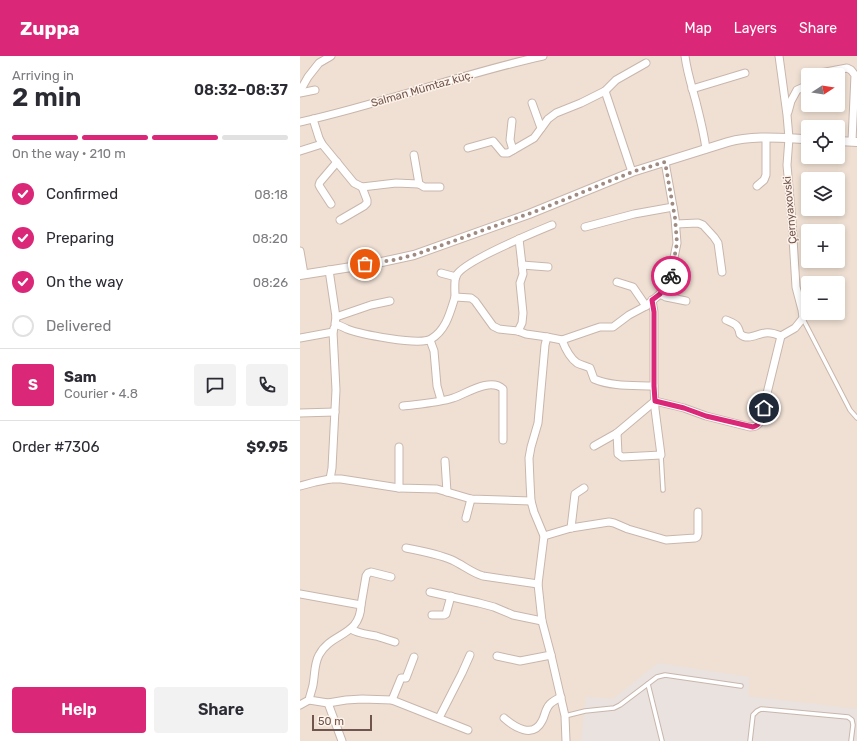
<!DOCTYPE html>
<meta charset="utf-8">
<style>
:root{--surface:#fff;--page:#f2f2f3;--text:#2b2b33;--muted:#7c7c81;--line:#e1e1e2;--accent:#db2777}
body{margin:0;font-family:Rubik,sans-serif;background:var(--page);color:var(--text);height:100vh;display:flex;flex-direction:column;font-size:15px;white-space:nowrap}
*{box-sizing:border-box;margin:0}
p{font-size:13px;color:var(--muted)}
.icon{flex:none;width:22px;height:22px;fill:none;stroke:currentColor;stroke-width:2;stroke-linecap:round;stroke-linejoin:round}
.map{position:relative;flex:1;overflow:hidden}
.side{display:flex;flex-direction:column;background:var(--surface);width:300px}
.side>*{flex:none}
.needle{width:26px;rotate:78deg}
.tools{position:absolute;left:501px;top:12px;display:grid;gap:8px}
.tools a{display:grid;place-items:center;width:44px;height:44px;border-radius:4px;background:var(--surface);box-shadow:0 2px 6px #0003;font-size:20px}
.scale{position:absolute;left:12px;bottom:10px;width:60px;box-sizing:border-box;padding-left:4px;border:2px solid #6f554d;border-top:0;font-size:11px;line-height:14px;white-space:nowrap;color:#6f554d;-webkit-text-stroke:3px #fdf3ea;paint-order:stroke}
.pin{position:absolute;display:grid;place-items:center;width:34px;height:34px;color:#fff;margin:-17px;border:2px solid #fff;border-radius:50%;box-shadow:0 1px 4px #0007}
.courier{position:absolute;display:grid;place-items:center;width:40px;height:40px;margin:-20px;border:3px solid #db2777;border-radius:50%;background:#fff;color:#222;box-shadow:0 1px 5px #0007}
.head em{font-style:normal;font-weight:600}
.head div{display:flex;flex-direction:column-reverse}
.head{display:flex;align-items:center;justify-content:space-between;height:68px;padding:0 12px}
h1{font-size:26px;font-weight:600;line-height:30px}
.bar{display:grid;grid-template-columns:repeat(4,1fr);gap:6px 4px;align-content:center;height:48px;padding:0 12px}
.bar i{height:5px;border-radius:3px;background:var(--line)}
.bar .on{background:var(--accent)}
.bar p{grid-column:span 4}
.line{display:flex;align-items:center;gap:10px;padding:0 12px;border-top:1px solid var(--line)}
.line div{flex:1}
.round{display:grid;place-items:center;flex:none;width:42px;height:42px;border-radius:4px;background:var(--page)}
ol{padding:0 12px;list-style:none}
li{display:flex;align-items:center;gap:12px;height:44px}
li p{margin-inline-start:auto}
li .icon{padding:4px;border-radius:50%;background:var(--accent);color:#fff;stroke-width:4}
li:last-child{color:var(--muted)}
li i{width:22px;height:22px;border:2px solid var(--line);border-radius:50%}
.action{display:flex;gap:8px;margin-top:auto;padding:8px 12px}
.action a{flex:1;height:46px;border-radius:4px;background:var(--accent);color:#fff;font-size:16px;font-weight:600;line-height:46px;text-align:center}
.action a+a{background:var(--page);color:var(--text)}
header{display:flex;align-items:center;gap:24px;box-sizing:border-box;height:56px;padding:0 20px;background:var(--accent);color:#fff}
header strong{font-size:19px}
nav{display:flex;gap:22px;margin-inline-start:auto;font-size:14px}
main{display:flex;flex:1;min-height:0}
.map>svg:first-child{display:block}
.residential{fill:#f0e0d4;fill-rule:evenodd}
.industrial{fill:#e9e2de}
.lines{fill:none;stroke-linecap:round;stroke-linejoin:round}
.service-casing{stroke:#c9b6ac;stroke-width:5.5}
.minor-casing{stroke:#c9b6ac;stroke-width:9}
.tertiary-casing{stroke:#c9b6ac;stroke-width:10}
.service{stroke:#fff;stroke-width:3.5}
.minor{stroke:#fff;stroke-width:7}
.tertiary{stroke:#fff;stroke-width:8}
.done{stroke:#9f8b82;stroke-width:4;stroke-dasharray:0 7.2}
.route{stroke:#db2777;stroke-width:5}
.labels{text-anchor:middle;dominant-baseline:central;stroke-width:3;stroke-linejoin:round;paint-order:stroke}
.street-label{font-size:11px;fill:#6f554d;stroke:#fdf3ea}
</style>
<header>
<strong>Zuppa</strong>
<nav><a>Map</a><a>Layers</a><a>Share</a></nav>
</header>
<main>
<section class="side">
<div class="head"><div><h1>2 min</h1><p>Arriving in</p></div><em>08:32–08:37</em></div>
<div class="bar"><i class="on"></i><i class="on"></i><i class="on"></i><i></i><p>On the way · 210 m</p></div>
<ol>
<li><svg class="icon" aria-label="check" viewBox="0 0 24 24"><path d="M5 12l5 5 9-10"/></svg>Confirmed<p>08:18</p></li>
<li><svg class="icon" aria-label="check" viewBox="0 0 24 24"><path d="M5 12l5 5 9-10"/></svg>Preparing<p>08:20</p></li>
<li><svg class="icon" aria-label="check" viewBox="0 0 24 24"><path d="M5 12l5 5 9-10"/></svg>On the way<p>08:26</p></li>
<li><i></i>Delivered</li>
</ol>
<div class="line" style="height:72px"><b class="round" style="background:var(--accent);color:#fff">S</b><div><b>Sam</b><p>Courier · 4.8</p></div><a class="round"><svg class="icon" aria-label="chat" viewBox="0 0 24 24"><path d="M4 5h16v11H9l-5 4z"/></svg></a><a class="round"><svg class="icon" aria-label="phone" viewBox="0 0 24 24"><path d="M5 4h4l2 5-3 2q2 4 5 5l2-3 5 2v4C11 20 4 13 5 4z"/></svg></a></div>
<div class="line" style="height:52px"><div>Order #7306</div><b>$9.95</b></div>
<div class="action"><a>Help</a><a>Share</a></div>
</section>
<div class="map">
<svg width="557" height="685" viewBox="0 0 557 685">
<rect width="100%" height="100%" fill="#f9efe4"/>
<path class="residential" d="M0 0H557V685H0ZM508 19H538V49H508ZM508 71H538V101H508ZM508 123H538V153H508ZM508 175H538V205H508ZM508 227H538V257H508Z"/>
<path class="industrial" d="M358 607 449 621 448 640 557 653V685H281L286 641 313 643Z"/>
<g class="lines">
<defs>
<g id="service">
<path d="M503 263 550 354 557 362"/>
<path d="M361 399 363 434"/>
<path d="M348 628 362 685"/>
<path d="M265 660 285 655 314 652 320 649 357 621 365 619 441 630"/>
<path d="M450 685 453 659 457 655 461 653 548 661 552 664 553 669 551 685"/>
</g>
<g id="minor">
<path d="M385 0C387 16 392 31 396 46 400 62 404 77 406 93"/>
<path d="M514 19 515 18 547 12 551 14 555 19 552 85"/>
<path d="M392 33 445 17"/>
<path d="M0 35 8 21 19 7 31 0"/>
<path d="M305 35 332 116"/>
<path d="M0 37 15 34"/>
<path d="M232 47 241 72"/>
<path d="M488 56 491 45 497 34 508 29"/>
<path d="M13 63 19 82 22 88 54 127 62 131 96 127 119 128 124 131H140"/>
<path d="M212 65 210 84 213 94"/>
<path d="M0 66C82 48 161 18 243 0"/>
<path d="M168 92 193 85 203 97H208L234 82 248 63 256 57 281 47 305 35 316 24 346 7"/>
<path d="M0 95 22 88"/>
<path d="M114 99 119 128"/>
<path d="M457 130 464 124 466 119V82"/>
<path d="M31 148 20 131 19 129 20 126 37 106"/>
<path d="M40 164 64 150 67 147V144L62 131"/>
<path d="M376 168 398 167 403 169 414 181 418 187 422 216"/>
<path d="M285 171 334 158 373 151"/>
<path d="M0 195 4 218"/>
<path d="M222 209 248 211"/>
<path d="M29 214 36 261 35 268C39 269 43 271 47 273 60 278 119 290 131 283 146 274 150 257 155 241L171 242 175 245 193 270 199 273 218 275 226 278 247 281 262 284 294 273 300 271H313L329 259 346 250 360 238 370 221 377 187 375 162 365 106"/>
<path d="M141 217 156 221"/>
<path d="M317 226 333 231 346 250"/>
<path d="M360 238 366 241 386 245"/>
<path d="M155 241C155 235 154 225 156 220 162 206 235 176 252 169"/>
<path d="M36 261 71 249 90 245"/>
<path d="M426 264C435 268 438 268 440 278 448 285 456 278 465 277 470 276 476 278 481 280L495 272 503 262 502 254 496 231 492 166 487 109 489 82 487 59 479 0"/>
<path d="M218 275 222 267 223 257 220 227 223 218 222 209 219 183"/>
<path d="M247 281 245 289 238 367 231 391 229 402 230 426 231 445 234 456 244 480 238 528 242 565 251 599 265 660 266 685"/>
<path d="M0 282 33 276 34 272"/>
<path d="M130 284 134 295 137 330 141 344"/>
<path d="M262 284C265 292 269 301 277 307 281 309 286 310 290 312L294 323C313 331 334 329 354 330"/>
<path d="M103 350C119 348 138 347 153 342 166 338 190 321 203 333V384"/>
<path d="M0 357 35 356"/>
<path d="M317 377 318 398 322 401 361 399 355 353 354 330V256L352 244"/>
<path d="M294 390 317 377 355 345 384 352 406 360 450 371C455 371 457 370 460 366L481 280"/>
<path d="M99 391V432"/>
<path d="M145 405 147 436"/>
<path d="M30 423 32 412 36 334 33 276"/>
<path d="M0 430 15 426 30 423H41L99 432 137 433 171 443 231 445"/>
<path d="M166 462 171 443"/>
<path d="M271 472 275 438 284 432"/>
<path d="M244 480 271 472 309 466 314 467 328 473 366 484 395 482 397 481 398 478V456"/>
<path d="M106 492C122 495 138 498 152 504 163 509 172 517 183 520L238 528"/>
<path d="M130 536 179 547 194 551 213 559 242 565"/>
<path d="M0 538 61 549C60 581 31 576 19 599 14 608 15 619 13 629 12 634 10 639 9 644L0 649"/>
<path d="M61 549 66 520 68 517 71 516 91 521"/>
<path d="M132 559H144L146 558 151 540"/>
<path d="M51 573C59 578 67 578 76 580 82 582 89 584 95 586"/>
<path d="M197 600 220 605 251 599"/>
<path d="M9 644 28 647 46 644 62 643 92 644 168 674"/>
<path d="M92 644 101 622H106L114 601"/>
<path d="M28 647 42 685"/>
<path d="M139 662 162 617 170 599"/>
<path d="M204 662C214 671 233 683 242 665 245 660 245 653 250 648 253 645 257 643 261 641"/>
</g>
<g id="tertiary">
<path d="M538 85 557 86"/>
<path d="M0 219 77 207 114 199 229 158 332 116 428 86C454 79 481 82 508 83"/>
</g>
</defs>
<use href="#service" class="service-casing"/>
<use href="#minor" class="minor-casing"/>
<use href="#tertiary" class="tertiary-casing"/>
<use href="#service" class="service"/>
<use href="#minor" class="minor"/>
<use href="#tertiary" class="tertiary"/>
</g>
<g class="lines">
<path class="done" d="M65 208 94 204 114 199 148 187 239 154 332 116 365 106 375 162 377 187 371 220"/>
<path class="route" d="M371 220 360 238 352 244 354 256V330L355 345 384 352 406 360 453 371C462 368 462 360 464 352"/>
</g>
<g class="labels">
<g class="street-label">
<text transform="translate(122 33) rotate(-16)">Salman Mümtaz küç.</text>
<text transform="translate(490 154) rotate(-95)">Çernyaxovski</text>
</g>
</g>
</svg>
<div class="tools">
<a><svg class="needle" viewBox="-14 -14 28 28"><path d="M0-13l5 13h-10z" fill="#e53935"/><path d="M0 13l5-13h-10z" fill="#7c7c81"/></svg></a>
<a><svg class="icon" aria-label="locate" viewBox="0 0 24 24"><circle cx="12" cy="12" r="6"/><path d="M12 2v4M12 18v4M2 12h4M18 12h4"/></svg></a>
<a><svg class="icon" aria-label="layers" viewBox="0 0 24 24"><path d="M12 4l9 5-9 5-9-5zM3 14l9 5 9-5"/></svg></a>
<a>+</a>
<a>−</a>
</div>
<div class="scale">50 m</div>
<div class="pin" style="left:65px;top:208px;background:#ea580c"><svg class="icon" aria-label="bag" viewBox="0 0 24 24"><path d="M5 8h14l-1 12H6zM9 8a3 3 0 0 1 6 0"/></svg></div>
<div class="pin" style="left:464px;top:352px;background:#1f2937"><svg class="icon" aria-label="home" viewBox="0 0 24 24"><path d="M3 11l9-7 9 7M6 9v11h12V9"/></svg></div>
<div class="courier" style="left:371px;top:220px"><svg class="icon" aria-label="bike" viewBox="0 0 24 24"><circle cx="6" cy="16" r="4"/><circle cx="18" cy="16" r="4"/><path d="M6 16l4-8h5l3 8M10 8l3 8H6M13 5h3"/></svg></div>
</div>
</main>
